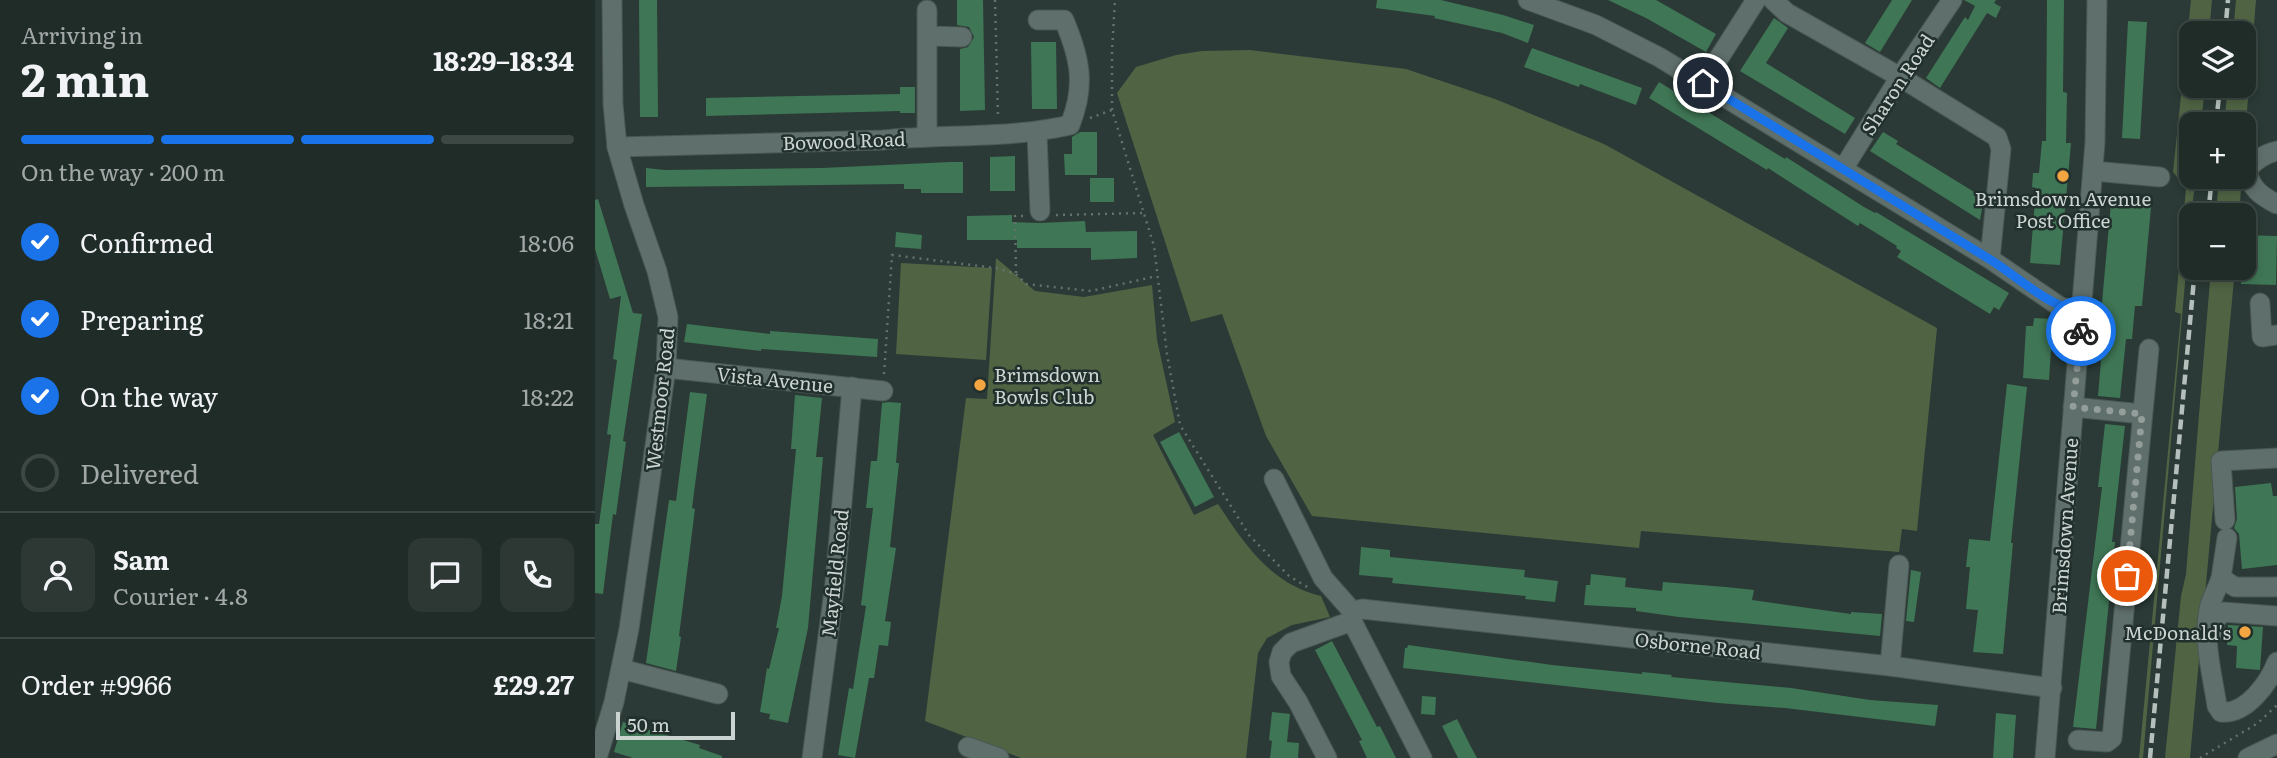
<!DOCTYPE html>
<meta charset="utf-8">
<style>
:root{--surface:#202c28;--page:#2d3834;--text:#f1f3f6;--muted:#a2a7a8;--line:#3d4845;--accent:#1a73e8}
body{margin:0;font-family:Literata,serif;background:var(--page);color:var(--text);height:100vh;display:flex;flex-direction:column;font-size:26px;white-space:nowrap}
*{box-sizing:border-box;margin:0}
p{font-size:23px;color:var(--muted)}
.icon{flex:none;width:38px;height:38px;fill:none;stroke:currentColor;stroke-width:2;stroke-linecap:round;stroke-linejoin:round}
.map{position:relative;flex:1;overflow:hidden}
.sheet{display:flex;flex-direction:column;background:var(--surface);width:595px}
.sheet>*{flex:none}
.tools{position:absolute;left:1584px;top:21px;display:grid;gap:14px}
.tools a{display:grid;place-items:center;width:77px;height:77px;border-radius:14px;background:var(--surface);box-shadow:0 4px 10px #0003,0 0 0 2px var(--line);font-size:35px}
.scale{position:absolute;left:21px;bottom:18px;width:119px;box-sizing:border-box;padding-left:7px;border:4px solid #cbd4d1;border-top:0;font-size:19px;line-height:24px;white-space:nowrap;color:#cbd4d1;-webkit-text-stroke:5px #21302c;paint-order:stroke}
.pin{position:absolute;display:grid;place-items:center;width:60px;height:60px;color:#fff;margin:-30px;border:4px solid #fff;border-radius:50%;box-shadow:0 2px 7px #0007}
.courier{position:absolute;display:grid;place-items:center;width:70px;height:70px;margin:-35px;border:5px solid #1a73e8;border-radius:50%;background:#fff;color:#222;box-shadow:0 2px 9px #0007}
.head em{font-style:normal;font-weight:700}
.head div{display:flex;flex-direction:column-reverse}
.head{display:flex;align-items:center;justify-content:space-between;height:119px;padding:0 21px}
h1{font-size:46px;font-weight:700;line-height:52px}
.bar{display:grid;grid-template-columns:repeat(4,1fr);gap:10px 7px;align-content:center;height:84px;padding:0 21px}
.bar i{height:9px;border-radius:5px;background:var(--line)}
.bar .active{background:var(--accent)}
.bar p{grid-column:span 4}
.line{display:flex;align-items:center;gap:18px;padding:0 21px;border-top:2px solid var(--line)}
.line div{flex:1}
.round{display:grid;place-items:center;flex:none;width:74px;height:74px;border-radius:14px;background:var(--page)}
ol{padding:0 21px;list-style:none}
li{display:flex;align-items:center;gap:21px;height:77px}
li p{margin-inline-start:auto}
li .icon{padding:7px;border-radius:50%;background:var(--accent);color:#fff;stroke-width:4}
li:last-child{color:var(--muted)}
li i{width:38px;height:38px;border:4px solid var(--line);border-radius:50%}
main{display:flex;flex:1;min-height:0}
.map>svg:first-child{display:block}
.green{fill:#506444}
.building{fill:#3f7655}
.lines{fill:none;stroke-linecap:round;stroke-linejoin:round}
.minor-casing{stroke:#4a5753;stroke-width:21}
.path{stroke:#64716d;stroke-width:2.5;stroke-dasharray:2 5;stroke-linecap:butt}
.minor{stroke:#5f6f6b;stroke-width:19}
.rail{stroke:#b5bfbc;stroke-width:4.5;stroke-dasharray:10 5;stroke-linecap:butt}
.done{stroke:#939e9b;stroke-width:7;stroke-dasharray:0 12.6}
.route{stroke:#1a73e8;stroke-width:9}
.poi-dot{fill:#f2a541;stroke:#21302c;stroke-width:2.5}
.labels{text-anchor:middle;dominant-baseline:central;stroke-width:5;stroke-linejoin:round;paint-order:stroke}
.street-label{font-size:19px;fill:#cbd4d1;stroke:#21302c}
.poi-label{font-size:19px;fill:#cbd4d1;stroke:#21302c}
</style>
<main>
<section class="sheet">
<div class="head"><div><h1>2 min</h1><p>Arriving in</p></div><em>18:29–18:34</em></div>
<div class="bar"><i class="active"></i><i class="active"></i><i class="active"></i><i></i><p>On the way · 200 m</p></div>
<ol>
<li><svg class="icon" aria-label="check" viewBox="0 0 24 24"><path d="M5 12l5 5 9-10"/></svg>Confirmed<p>18:06</p></li>
<li><svg class="icon" aria-label="check" viewBox="0 0 24 24"><path d="M5 12l5 5 9-10"/></svg>Preparing<p>18:21</p></li>
<li><svg class="icon" aria-label="check" viewBox="0 0 24 24"><path d="M5 12l5 5 9-10"/></svg>On the way<p>18:22</p></li>
<li><i></i>Delivered</li>
</ol>
<div class="line" style="height:126px"><a class="round"><svg class="icon" aria-label="person" viewBox="0 0 24 24"><circle cx="12" cy="8" r="4"/><path d="M4 21q1-7 8-7t8 7"/></svg></a><div><b>Sam</b><p>Courier · 4.8</p></div><a class="round"><svg class="icon" aria-label="chat" viewBox="0 0 24 24"><path d="M4 5h16v11H9l-5 4z"/></svg></a><a class="round"><svg class="icon" aria-label="phone" viewBox="0 0 24 24"><path d="M5 4h4l2 5-3 2q2 4 5 5l2-3 5 2v4C11 20 4 13 5 4z"/></svg></a></div>
<div class="line" style="height:91px"><div>Order #9966</div><b>£29.27</b></div>
</section>
<div class="map">
<svg width="1682" height="758" viewBox="0 0 1682 758">
<rect width="100%" height="100%" fill="#2b3a36"/>
<g class="green">
<path d="M1596 0H1617L1614 33H1596V86H1610L1606 124H1596V177H1601L1596 215 1548 758H1544L1586 314 1580 312 1591 188 1578 172Z"/>
<path d="M1641 0H1661L1649 147 1648 124H1629L1633 86H1648V33H1638Z"/>
<path d="M655 50 811 69 900 99 1009 144 1342 328 1322 531 1307 529 1304 552 1046 531 1044 548 717 516 671 436 627 314 596 322 522 93 541 67 581 55 607 51Z"/>
<path d="M1624 177H1647L1644 215H1621Z"/>
<path d="M401 258 440 291 489 297 557 285 562 340 580 422 558 435 599 515 623 504C650 545 676 584 726 596L735 617 697 625 672 638 663 653 651 758H426L330 721 371 398 392 399Z"/>
<path d="M306 263 397 268 391 360 301 354Z"/>
<path d="M1616 268H1640L1595 758H1570L1586 596 1591 574Z"/>
</g>
<g class="building">
<path d="M44 0H62L63 117H45Z"/>
<path d="M362 0H388L390 110 365 111V49L373 47 379 37 374 27 362 25Z"/>
<path d="M782 0H846L908 15 939 25 933 43 907 33 839 18 840 16 781 8Z"/>
<path d="M1013 0H1061L1121 34 1111 52 1051 18Z"/>
<path d="M1297 0H1317L1285 52 1270 43Z"/>
<path d="M1369 0H1401L1399 3 1406 7 1401 18 1392 13 1345 88 1331 78 1370 17 1373 20 1380 6Z"/>
<path d="M1452 0H1469L1468 92 1472 93 1471 143H1476L1465 265 1435 263 1441 188 1437 187 1438 173H1444L1447 141H1451Z"/>
<path d="M1179 18 1193 28 1171 63 1260 118 1250 134 1145 71Z"/>
<path d="M1533 21 1552 22 1545 139 1527 138Z"/>
<path d="M436 42H461L462 109H437Z"/>
<path d="M937 48 1047 88 1041 105 985 84 984 87 929 67Z"/>
<path d="M1064 82 1190 159 1191 157 1269 207 1280 213 1281 212 1414 293 1404 310 1399 307 1395 314 1302 257 1306 251 1301 248 1302 246 1265 223 1263 226 1173 168 1172 170 1054 98Z"/>
<path d="M305 87H320V113H305V111L111 116V98L305 94Z"/>
<path d="M485 132H502V175H470L469 154H477V137Z"/>
<path d="M1288 132 1303 141 1301 144 1389 198 1385 220 1275 151Z"/>
<path d="M420 156V191H395V157Z"/>
<path d="M355 162H368V193H326V189H309V184L51 187V168L70 170 227 168Z"/>
<rect x="495" y="178" width="24" height="24"/>
<path d="M3 199 38 313 47 314 28 441 31 442 21 515 18 514 8 594 0 593V524H4L16 435 12 434 22 360 18 359 26 296 15 299 0 249V200Z"/>
<path d="M1516 203 1556 207 1547 306H1540L1537 339H1531L1525 398 1503 396 1508 337 1504 336Z"/>
<path d="M417 215V222L445 223 490 221 491 232 542 231V258L496 260V248H422V240H372V216Z"/>
<path d="M301 232 327 235 326 249 300 247Z"/>
<path d="M1648 235 1682 236 1681 285 1646 284Z"/>
<path d="M1439 318 1458 319 1454 380 1428 378 1431 326H1438Z"/>
<path d="M92 324 175 334V331L283 339 282 357 166 349V351L89 342Z"/>
<path d="M1412 384 1432 387 1416 543H1418L1408 654 1378 652 1383 610 1371 609 1375 567H1371L1374 539 1395 541Z"/>
<path d="M95 392 112 394 97 508 100 509 84 636 86 637 81 671 51 663 74 500 81 501Z"/>
<path d="M200 395 227 398 221 457H228L213 628 193 723 174 719 175 714 165 712 172 668 174 669 184 628H181L187 596 201 449H196Z"/>
<path d="M293 402 306 403 301 463H304L295 547 301 548 290 621 296 622 293 646 284 645 279 678H274L260 758 243 755 254 688 258 689 271 606 266 605 278 508H271L276 461H282L287 403Z"/>
<path d="M1510 424 1530 426 1517 542H1520L1501 729 1478 727 1507 487H1503Z"/>
<path d="M584 432 619 497 600 507 565 442Z"/>
<path d="M1676 483 1678 496H1682V565L1647 569 1644 534 1639 528 1642 519 1640 487Z"/>
<path d="M766 547 795 550V557L930 570 929 577 963 581 960 602 930 599 931 596 797 583 798 578 764 575Z"/>
<path d="M1316 570 1326 572 1319 622 1311 621Z"/>
<path d="M996 574 1031 578 1030 587 1067 591 1068 582 1131 587 1159 590 1157 600 1256 614V612L1287 614 1285 636 1084 617 1041 611V608L989 605 991 585H995Z"/>
<path d="M1633 625 1668 627 1665 670 1641 668 1642 646 1632 645Z"/>
<path d="M737 641 782 727 785 726 801 758H772L764 741 767 740 720 650Z"/>
<path d="M813 645 957 665 1047 674V672L1077 675 1076 677 1196 688 1275 700 1343 705 1340 726 1190 708 1123 703 808 668 810 648H812Z"/>
<path d="M827 696 841 697 840 715 826 714Z"/>
<path d="M677 712 695 714 692 742 704 743 703 758H675L677 741 674 740Z"/>
<path d="M1401 713 1421 715 1418 758H1398Z"/>
<path d="M862 719 875 745 882 758H863L847 726Z"/>
<path d="M28 722 105 745 104 748 127 756V758H38L19 752Z"/>
</g>
<g class="lines">
<defs>
<g id="minor">
<path d="M933 0 1001 25 1064 57 1395 259 1464 306 1477 311 1488 312"/>
<path d="M1178 0 1192 13 1305 77 1402 137 1406 149 1395 259"/>
<path d="M333 36 367 37"/>
<path d="M1108 83 1161 0"/>
<path d="M442 133 445 211"/>
<path d="M332 136V10"/>
<path d="M22 147 288 140C351 134 414 139 475 125 491 85 485 58 469 20H443"/>
<path d="M1682 151C1669 154 1660 160 1652 170 1655 188 1666 196 1682 204"/>
<path d="M1248 169 1305 77 1357 0"/>
<path d="M1498 171 1565 177"/>
<path d="M1665 303 1667 337 1682 335"/>
<path d="M71 368 288 391"/>
<path d="M1478 407 1547 414"/>
<path d="M679 479 728 578 758 612"/>
<path d="M1630 520 1626 461 1682 458"/>
<path d="M1632 538 1626 578 1640 587H1682"/>
<path d="M1626 578C1623 587 1618 596 1615 605 1607 638 1617 673 1622 706L1626 712C1651 715 1674 683 1682 662"/>
<path d="M757 621 758 612 767 609 1295 666 1457 688"/>
<path d="M757 621 827 758"/>
<path d="M1619 632V621L1628 612 1682 616"/>
<path d="M1295 666 1304 565"/>
<path d="M26 669 123 694"/>
<path d="M1483 740 1512 742 1517 738 1554 349"/>
<path d="M373 747 404 758"/>
<path d="M2 758 19 702 34 629 71 368 73 317 62 271 39 205 22 147 18 104 17 0"/>
<path d="M217 758 240 583 257 387"/>
<path d="M732 758 703 702 686 676 684 662 687 652 696 643 757 621"/>
<path d="M1450 758 1500 142 1502 0"/>
<path d="M1653 758 1682 744"/>
</g>
</defs>
<use href="#minor" class="minor-casing"/>
<g class="path">
<path d="M400 0 403 116"/>
<path d="M517 110V51L520 0"/>
<path d="M495 118 517 110 559 246 572 354 585 425 654 535 694 576 714 588"/>
<path d="M461 215 549 213"/>
<path d="M421 273 420 216H430"/>
<path d="M289 374 297 255 401 268 421 274 431 284 496 291 562 276"/>
<path d="M1605 758 1663 723 1682 705"/>
</g>
<use href="#minor" class="minor"/>
<g class="rail">
<path d="M1630 33 1633 0"/>
<path d="M1621 124 1625 86"/>
<path d="M1613 215 1617 177"/>
<path d="M1555 758 1600 268"/>
</g>
</g>
<g class="lines">
<path class="done" d="M1486 331 1478 407 1547 414 1532 576"/>
<path class="route" d="M1108 83C1202 141 1297 199 1391 257 1420 274 1455 309 1488 312L1486 331"/>
</g>
<g class="poi-dot">
<circle cx="1468" cy="176" r="7"/>
<circle cx="385" cy="385" r="7"/>
<circle cx="1650" cy="632" r="7"/>
</g>
<g class="labels">
<g class="street-label">
<text transform="translate(1302 84) rotate(-57)">Sharon Road</text>
<text transform="translate(249 140) rotate(-2)">Bowood Road</text>
<text transform="translate(180 379) rotate(6)">Vista Avenue</text>
<text transform="translate(64 399) rotate(-84)">Westmoor Road</text>
<text transform="translate(1469 526) rotate(-86)">Brimsdown Avenue</text>
<text transform="translate(239 573) rotate(-84)">Mayfield Road</text>
<text transform="translate(1103 645) rotate(6)">Osborne Road</text>
</g>
<g class="poi-label">
<text x="1468" y="198">Brimsdown Avenue<tspan x="1468" dy="22">Post Office</tspan></text>
<text x="399" y="374" text-anchor="start">Brimsdown<tspan x="399" dy="22">Bowls Club</tspan></text>
<text x="1636" y="632" text-anchor="end">McDonald's</text>
</g>
</g>
</svg>
<div class="tools">
<a><svg class="icon" aria-label="layers" viewBox="0 0 24 24"><path d="M12 4l9 5-9 5-9-5zM3 14l9 5 9-5"/></svg></a>
<a>+</a>
<a>−</a>
</div>
<div class="scale">50 m</div>
<div class="pin" style="left:1532px;top:576px;background:#ea580c"><svg class="icon" aria-label="bag" viewBox="0 0 24 24"><path d="M5 8h14l-1 12H6zM9 8a3 3 0 0 1 6 0"/></svg></div>
<div class="pin" style="left:1108px;top:83px;background:#1f2937"><svg class="icon" aria-label="home" viewBox="0 0 24 24"><path d="M3 11l9-7 9 7M6 9v11h12V9"/></svg></div>
<div class="courier" style="left:1486px;top:331px"><svg class="icon" aria-label="bike" viewBox="0 0 24 24"><circle cx="6" cy="16" r="4"/><circle cx="18" cy="16" r="4"/><path d="M6 16l4-8h5l3 8M10 8l3 8H6M13 5h3"/></svg></div>
</div>
</main>
